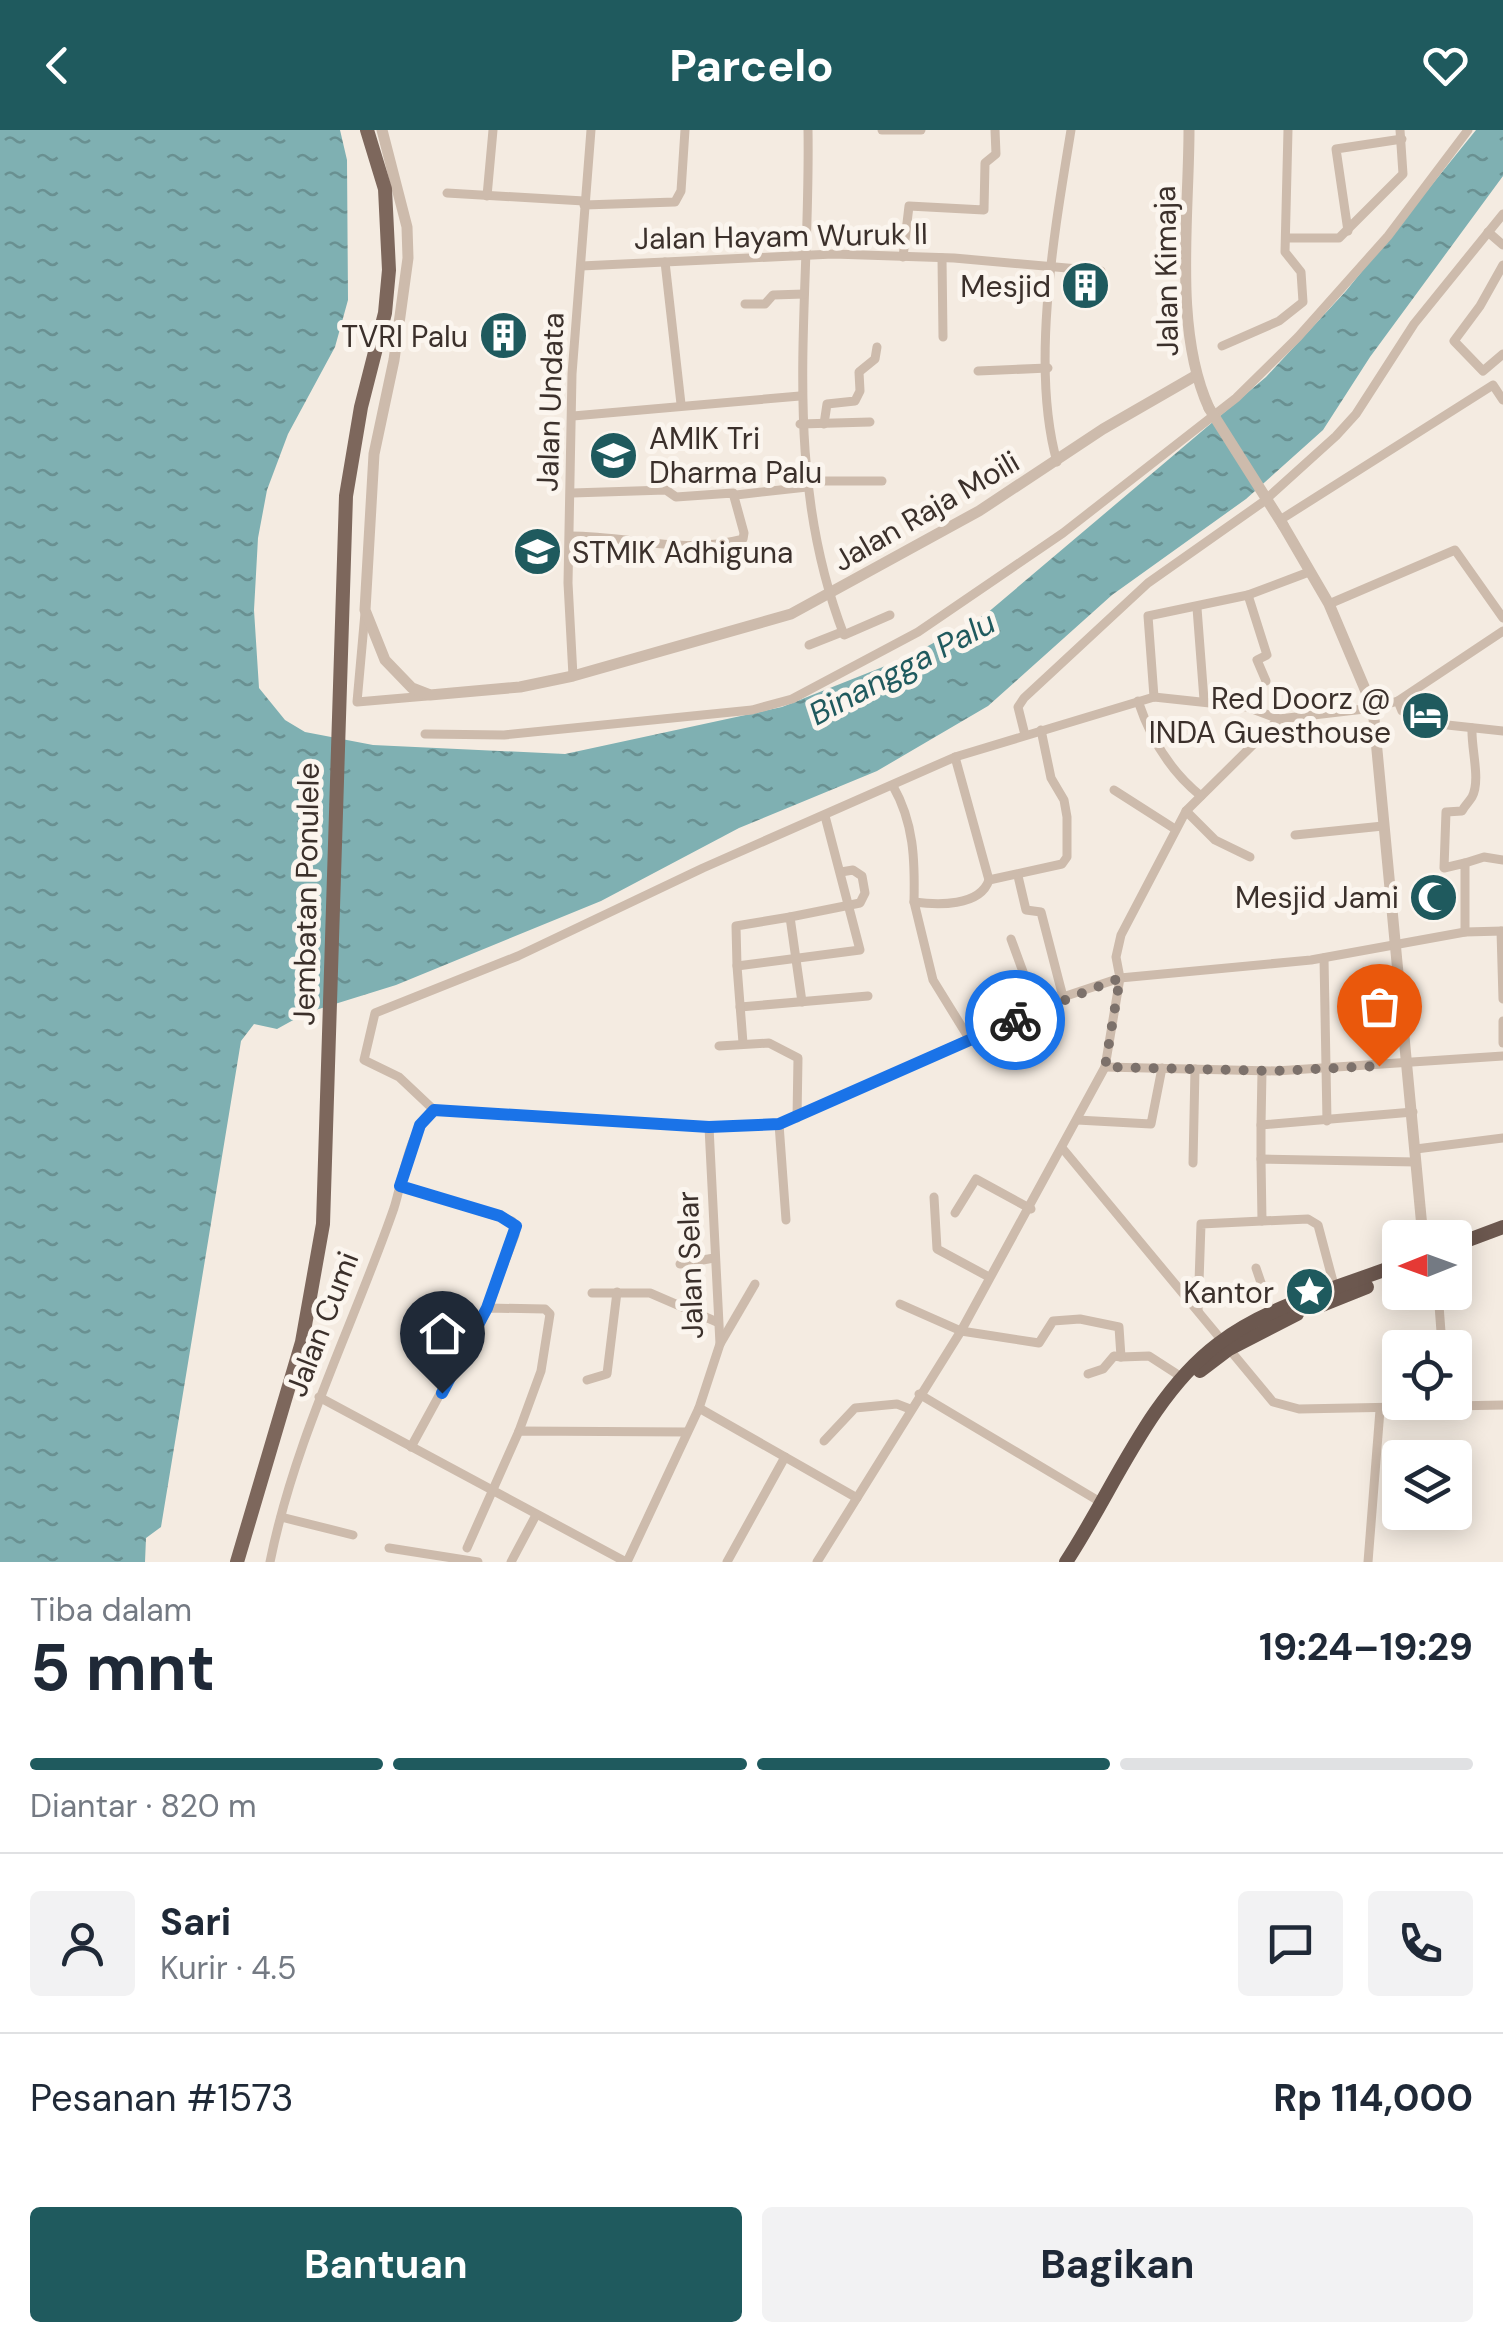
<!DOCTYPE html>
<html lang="id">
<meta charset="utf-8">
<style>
:root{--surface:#fff;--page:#f2f2f3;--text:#1f2937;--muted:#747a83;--line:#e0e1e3;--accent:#1f5a5e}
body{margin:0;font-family:"DM Sans",sans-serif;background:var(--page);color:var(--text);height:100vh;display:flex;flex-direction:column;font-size:38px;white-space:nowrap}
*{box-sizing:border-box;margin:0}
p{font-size:32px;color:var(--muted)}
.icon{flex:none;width:55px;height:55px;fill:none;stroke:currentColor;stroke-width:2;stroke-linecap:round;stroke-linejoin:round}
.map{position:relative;height:1432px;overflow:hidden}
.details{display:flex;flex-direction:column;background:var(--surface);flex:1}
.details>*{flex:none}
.needle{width:65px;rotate:269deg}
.controls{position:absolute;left:1382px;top:1090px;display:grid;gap:20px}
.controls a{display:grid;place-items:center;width:90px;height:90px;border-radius:10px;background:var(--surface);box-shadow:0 5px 25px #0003;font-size:50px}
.pin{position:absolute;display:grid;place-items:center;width:85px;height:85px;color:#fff;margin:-102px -42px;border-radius:50% 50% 50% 0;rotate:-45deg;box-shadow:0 0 10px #0007}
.pin .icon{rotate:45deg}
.courier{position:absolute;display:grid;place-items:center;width:100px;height:100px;margin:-50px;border:8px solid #1a73e8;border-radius:50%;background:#fff;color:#222;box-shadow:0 2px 12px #0007}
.head em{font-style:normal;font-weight:700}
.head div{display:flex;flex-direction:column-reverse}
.head{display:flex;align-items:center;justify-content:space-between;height:170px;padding:0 30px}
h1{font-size:65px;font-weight:700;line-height:75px}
.bar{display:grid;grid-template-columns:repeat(4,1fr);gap:15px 10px;align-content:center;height:120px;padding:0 30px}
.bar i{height:12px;border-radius:8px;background:var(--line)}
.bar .current{background:var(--accent)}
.bar p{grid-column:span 4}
.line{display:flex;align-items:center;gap:25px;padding:0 30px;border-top:2px solid var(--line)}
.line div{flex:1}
.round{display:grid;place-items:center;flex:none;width:105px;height:105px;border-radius:10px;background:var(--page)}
.button{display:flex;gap:20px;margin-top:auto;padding:20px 30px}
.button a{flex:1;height:115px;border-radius:10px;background:var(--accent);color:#fff;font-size:40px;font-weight:700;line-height:115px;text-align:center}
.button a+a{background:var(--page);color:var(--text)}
header{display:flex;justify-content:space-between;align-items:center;height:130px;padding:0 30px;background:var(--accent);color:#fff;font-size:45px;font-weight:700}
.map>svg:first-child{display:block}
.water{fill:url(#water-ripples)}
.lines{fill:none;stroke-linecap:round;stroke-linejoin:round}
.minor{stroke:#cdbbac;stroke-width:9}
.tertiary{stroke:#cdbbac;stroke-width:11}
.primary{stroke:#7d675c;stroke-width:14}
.trunk{stroke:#6c584f;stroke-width:14}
.tertiary-bridge{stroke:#cdbbac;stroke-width:11}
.done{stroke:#7c716b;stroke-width:10;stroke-dasharray:0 18}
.route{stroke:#1a73e8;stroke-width:12}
.labels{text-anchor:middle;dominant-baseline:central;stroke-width:10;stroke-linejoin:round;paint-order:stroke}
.street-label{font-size:30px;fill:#3b302b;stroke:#fbf5ee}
.poi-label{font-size:30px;fill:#3b302b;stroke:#fbf5ee;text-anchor:end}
.water-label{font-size:32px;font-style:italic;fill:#1f5a5e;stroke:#fbf5ee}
</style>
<header><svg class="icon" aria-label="back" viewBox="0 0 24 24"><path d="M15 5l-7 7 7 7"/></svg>Parcelo<svg class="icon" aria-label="heart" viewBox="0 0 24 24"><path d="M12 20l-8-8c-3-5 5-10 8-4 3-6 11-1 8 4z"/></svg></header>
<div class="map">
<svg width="1503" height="1432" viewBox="0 0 1503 1432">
<defs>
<pattern id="water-ripples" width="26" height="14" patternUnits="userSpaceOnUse" patternTransform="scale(2.5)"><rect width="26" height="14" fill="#7fb0b2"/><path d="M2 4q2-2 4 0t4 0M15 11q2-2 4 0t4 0" fill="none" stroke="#699091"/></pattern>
</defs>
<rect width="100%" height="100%" fill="#f4ebe1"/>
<path class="water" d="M0 0H340L347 30 348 170 335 217 288 304 267 360 258 408 254 480 259 558 285 590 305 602 373 615 565 624 782 577 908 527 986 484 1266 247 1346 161 1476 0H1503V46L1370 227 1323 300 1246 369 1112 465 988 576 877 641 739 698 601 771 396 855 306 883 277 899 254 894 241 911 161 1397 146 1408 145 1432H0Z"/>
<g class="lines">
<g class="minor">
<path d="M808 0C811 174 779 337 844 505L890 485"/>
<path d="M882 0H921"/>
<path d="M447 63 584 71"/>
<path d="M487 66 493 0"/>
<path d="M584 75 675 72 681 61 685 0"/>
<path d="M1348 101 1336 19 1402 9"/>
<path d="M1488 102 1503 115"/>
<path d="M1286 108H1339L1403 44 1400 0"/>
<path d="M903 127 909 76 984 80 985 33 996 24 995 0"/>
<path d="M942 128 943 207"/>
<path d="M665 132 681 274"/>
<path d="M1503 135 1480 176 1454 211 1483 241 1503 224"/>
<path d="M581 136 833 124 954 128 1101 141"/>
<path d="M745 174H765L773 165 804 164"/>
<path d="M1222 216 1279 191 1303 172 1301 142 1285 122 1288 0"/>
<path d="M978 241 1048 238"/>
<path d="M573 286 800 266"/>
<path d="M800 294 870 292"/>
<path d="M824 294 827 274 855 271 860 261 859 242 875 229 877 217"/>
<path d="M1057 332C1030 236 1055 98 1071 0"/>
<path d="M806 351H882"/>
<path d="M736 365 807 357"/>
<path d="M1280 390 1493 255 1503 270"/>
<path d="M570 406C632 406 681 425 743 409L744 403 733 363 676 367 666 360 572 363"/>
<path d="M1248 465 1267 525 1257 530 1266 551"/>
<path d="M1329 474 1455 420 1503 488"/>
<path d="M1197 478 1204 570"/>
<path d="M365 483 357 572 427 566"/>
<path d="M809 515 842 502"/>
<path d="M573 546 568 453 572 244 591 0"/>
<path d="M1154 567 1148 486 1248 465 1309 442"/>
<path d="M1138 571C1150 607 1171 642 1201 666"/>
<path d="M1398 571 1402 581 1438 594 1503 601"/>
<path d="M425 604 504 605 752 580 792 569 918 502 1063 403 1236 268 1298 207 1388 106 1468 0"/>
<path d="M1025 605 1018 577 1024 568 1148 453 1263 372 1336 306 1356 284 1414 194 1503 84"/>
<path d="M955 627 989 750"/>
<path d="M893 656C914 693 915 730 914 772"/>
<path d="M1114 660 1175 699"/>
<path d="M1186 681 1215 710 1250 727"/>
<path d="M1295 705 1383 696"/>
<path d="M1465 733 1484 727 1503 730"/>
<path d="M1018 746 1026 780 1041 782 1063 867"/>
<path d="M790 787 860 773 865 763 862 746 853 740 841 742"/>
<path d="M1501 801 1503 869"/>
<path d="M1465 802V733L1444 738 1446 682 1462 681C1465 675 1469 672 1472 667 1481 650 1471 619 1472 598"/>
<path d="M1011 809 1037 880"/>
<path d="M1324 828 1327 991"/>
<path d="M737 836 736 796 790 787 802 872"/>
<path d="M740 877 868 866"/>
<path d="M1503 891V913"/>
<path d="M970 910 933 850 914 772C937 775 980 777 989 750L1062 734 1067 727V687L1064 670 1051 648 1041 600"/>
<path d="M743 913 737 836 860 820 825 686"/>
<path d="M719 916 769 913 798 928 797 988"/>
<path d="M1105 937 1276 941 1503 926"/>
<path d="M1262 941 1261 995 1413 982"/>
<path d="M434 980 399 947 364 930 375 883 518 826 703 738 955 627 1154 567 1247 577 1279 589"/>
<path d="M434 980 709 997 779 994 1063 867 1120 848 1311 830 1465 802 1503 801"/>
<path d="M1077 990 1151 994 1162 938"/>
<path d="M779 994 786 1090"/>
<path d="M1261 995V1029"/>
<path d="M1063 1019 1273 1272 1299 1279 1503 1275"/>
<path d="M1416 1019 1503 1008"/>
<path d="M1193 1033 1195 939"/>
<path d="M400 1056 512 1091 515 1105 487 1178"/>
<path d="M934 1067 937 1119 989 1147"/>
<path d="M955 1083 976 1049 1031 1079"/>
<path d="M680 1134 714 1128"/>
<path d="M1256 1138 1272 1185"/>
<path d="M1335 1159 1318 1095 1308 1089 1262 1091 1261 1029 1416 1032"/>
<path d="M1438 1162 1442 1215"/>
<path d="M592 1163H650L717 1192"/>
<path d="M900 1174 961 1201 1039 1213 1053 1191 1080 1189 1119 1197 1121 1227 1149 1226 1183 1248"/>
<path d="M1198 1181 1201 1094 1262 1091"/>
<path d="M720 1214 755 1154"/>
<path d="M1088 1244 1103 1239 1114 1226 1121 1227"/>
<path d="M587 1250 607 1244 617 1162"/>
<path d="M919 1264 1102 1373"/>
<path d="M319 1267 626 1432"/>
<path d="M699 1278 857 1368"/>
<path d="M824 1311 855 1278 897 1274 910 1279"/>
<path d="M411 1317 487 1178 545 1179 550 1184 541 1241 519 1301"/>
<path d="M281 1387 353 1405"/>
<path d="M389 1418 478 1432"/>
<path d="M467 1418 519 1301 687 1302"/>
<path d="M270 1432C295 1308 353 1196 394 1078 404 1046 408 1002 434 980"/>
<path d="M511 1432 536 1385"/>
<path d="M627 1432 699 1278 720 1214 709 997"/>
<path d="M727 1432 785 1327"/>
<path d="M817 1432 961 1201 1105 937 1120 848 1116 827 1121 805 1186 681 1279 589 1373 578 1398 571 1503 501"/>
<path d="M1368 1432 1380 1280"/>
</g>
<g class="tertiary">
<path d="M382 0 407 97 408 128 394 230 374 324 365 480 385 530 412 558 430 565 520 557 573 546 791 484 979 381 1103 299 1195 246"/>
<path d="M1189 0C1189 86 1173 200 1209 278"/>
<path d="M1283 395 1329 474 1373 578 1423 1108"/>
</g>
<path class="primary" d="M237 1432 302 1212 323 1094 346 366 361 277 385 183 389 140 385 59 367 0"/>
<g class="trunk">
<path d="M1455 1115 1503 1097"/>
<path d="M1322 1175 1367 1157"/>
<path d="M1200 1241 1229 1219 1297 1184"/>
<path d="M1066 1432C1113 1361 1149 1266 1218 1214 1269 1175 1341 1157 1400 1134"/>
</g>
<path class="tertiary-bridge" d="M1209 278 1283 395"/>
</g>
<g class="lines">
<path class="done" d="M1015 890 1120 848 1105 937 1276 941 1379 936"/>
<path class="route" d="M442 1263 487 1178 516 1096 500 1086 400 1056 420 995 434 980 709 997 779 994 1015 890"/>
</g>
<defs>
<symbol id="building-disc" viewBox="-11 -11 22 22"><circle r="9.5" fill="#1f5a5e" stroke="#fbf5ee"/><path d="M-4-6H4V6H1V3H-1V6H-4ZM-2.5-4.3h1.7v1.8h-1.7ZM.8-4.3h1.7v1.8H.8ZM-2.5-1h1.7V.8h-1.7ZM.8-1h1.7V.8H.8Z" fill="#fff"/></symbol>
<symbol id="university-disc" viewBox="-11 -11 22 22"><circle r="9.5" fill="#1f5a5e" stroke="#fbf5ee"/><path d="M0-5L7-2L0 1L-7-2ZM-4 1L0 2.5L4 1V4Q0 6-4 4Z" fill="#fff"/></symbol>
<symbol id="hotel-disc" viewBox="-11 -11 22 22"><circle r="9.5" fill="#1f5a5e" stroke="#fbf5ee"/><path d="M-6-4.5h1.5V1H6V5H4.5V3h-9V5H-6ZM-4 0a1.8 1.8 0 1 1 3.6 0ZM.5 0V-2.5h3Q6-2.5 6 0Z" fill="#fff"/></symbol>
<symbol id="mosque-disc" viewBox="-11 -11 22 22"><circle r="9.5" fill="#1f5a5e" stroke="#fbf5ee"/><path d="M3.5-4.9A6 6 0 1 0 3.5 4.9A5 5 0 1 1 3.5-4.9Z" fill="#fff"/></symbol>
<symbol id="sight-disc" viewBox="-11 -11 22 22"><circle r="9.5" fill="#1f5a5e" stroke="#fbf5ee"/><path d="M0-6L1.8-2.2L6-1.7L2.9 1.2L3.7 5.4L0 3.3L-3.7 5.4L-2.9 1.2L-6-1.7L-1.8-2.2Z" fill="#fff"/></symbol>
</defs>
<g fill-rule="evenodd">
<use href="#building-disc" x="1058" y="128" width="55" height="55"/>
<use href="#building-disc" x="476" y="178" width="55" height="55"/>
<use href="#university-disc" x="586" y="298" width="55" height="55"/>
<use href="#university-disc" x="510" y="394" width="55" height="55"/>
<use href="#hotel-disc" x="1398" y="558" width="55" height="55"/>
<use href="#mosque-disc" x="1406" y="740" width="55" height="55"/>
<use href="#sight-disc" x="1282" y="1134" width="55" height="55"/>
</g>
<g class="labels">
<g class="street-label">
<text transform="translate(781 106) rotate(-1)">Jalan Hayam Wuruk II</text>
<text transform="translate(1166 141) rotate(-91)">Jalan Kimaja</text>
<text transform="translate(550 272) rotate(-88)">Jalan Undata</text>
<text transform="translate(926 381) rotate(-30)">Jalan Raja Moili</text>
<text transform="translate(306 764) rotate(-89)">Jembatan Ponulele</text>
<text transform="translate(690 1135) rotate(-92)">Jalan Selar</text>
<text transform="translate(322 1194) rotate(-69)">Jalan Cumi</text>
</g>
<g class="poi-label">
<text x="1051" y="156">Mesjid</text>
<text x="468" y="206">TVRI Palu</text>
<text x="649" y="308" text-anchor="start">AMIK Tri<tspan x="649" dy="34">Dharma Palu</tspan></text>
<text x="572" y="422" text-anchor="start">STMIK Adhiguna</text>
<text x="1391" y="568">Red Doorz @<tspan x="1391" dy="34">INDA Guesthouse</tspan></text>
<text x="1399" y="767">Mesjid Jami</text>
<text x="1274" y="1162">Kantor</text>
</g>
<g class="water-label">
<text transform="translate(902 538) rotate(-28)">Binangga Palu</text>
</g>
</g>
</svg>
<div class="controls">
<a><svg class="needle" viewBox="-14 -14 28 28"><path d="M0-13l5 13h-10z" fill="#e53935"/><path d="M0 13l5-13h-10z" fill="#747a83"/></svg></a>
<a><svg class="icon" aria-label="locate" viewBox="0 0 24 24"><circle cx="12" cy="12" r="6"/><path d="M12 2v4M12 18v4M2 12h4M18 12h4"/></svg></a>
<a><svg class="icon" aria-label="layers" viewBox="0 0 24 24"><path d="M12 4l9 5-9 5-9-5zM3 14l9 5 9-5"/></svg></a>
</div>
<div class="pin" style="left:1379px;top:936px;background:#ea580c"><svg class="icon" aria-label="bag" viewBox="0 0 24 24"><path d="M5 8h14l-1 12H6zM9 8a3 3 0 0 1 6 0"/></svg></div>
<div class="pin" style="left:442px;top:1263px;background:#1f2937"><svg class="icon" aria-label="home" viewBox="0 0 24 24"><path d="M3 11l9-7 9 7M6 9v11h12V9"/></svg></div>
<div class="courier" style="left:1015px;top:890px"><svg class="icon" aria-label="bike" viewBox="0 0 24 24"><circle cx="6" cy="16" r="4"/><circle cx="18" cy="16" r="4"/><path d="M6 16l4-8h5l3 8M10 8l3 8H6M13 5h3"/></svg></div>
</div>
<section class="details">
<div class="head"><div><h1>5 mnt</h1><p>Tiba dalam</p></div><em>19:24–19:29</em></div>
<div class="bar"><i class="current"></i><i class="current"></i><i class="current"></i><i></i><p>Diantar · 820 m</p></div>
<div class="line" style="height:180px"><a class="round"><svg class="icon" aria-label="person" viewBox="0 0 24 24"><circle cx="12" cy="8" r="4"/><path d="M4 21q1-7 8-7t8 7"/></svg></a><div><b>Sari</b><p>Kurir · 4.5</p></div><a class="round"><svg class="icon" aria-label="chat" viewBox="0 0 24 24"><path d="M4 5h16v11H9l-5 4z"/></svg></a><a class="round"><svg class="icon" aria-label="phone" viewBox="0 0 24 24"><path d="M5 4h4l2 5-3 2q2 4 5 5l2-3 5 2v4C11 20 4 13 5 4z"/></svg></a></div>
<div class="line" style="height:130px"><div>Pesanan #1573</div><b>Rp 114,000</b></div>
<div class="button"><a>Bantuan</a><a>Bagikan</a></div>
</section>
